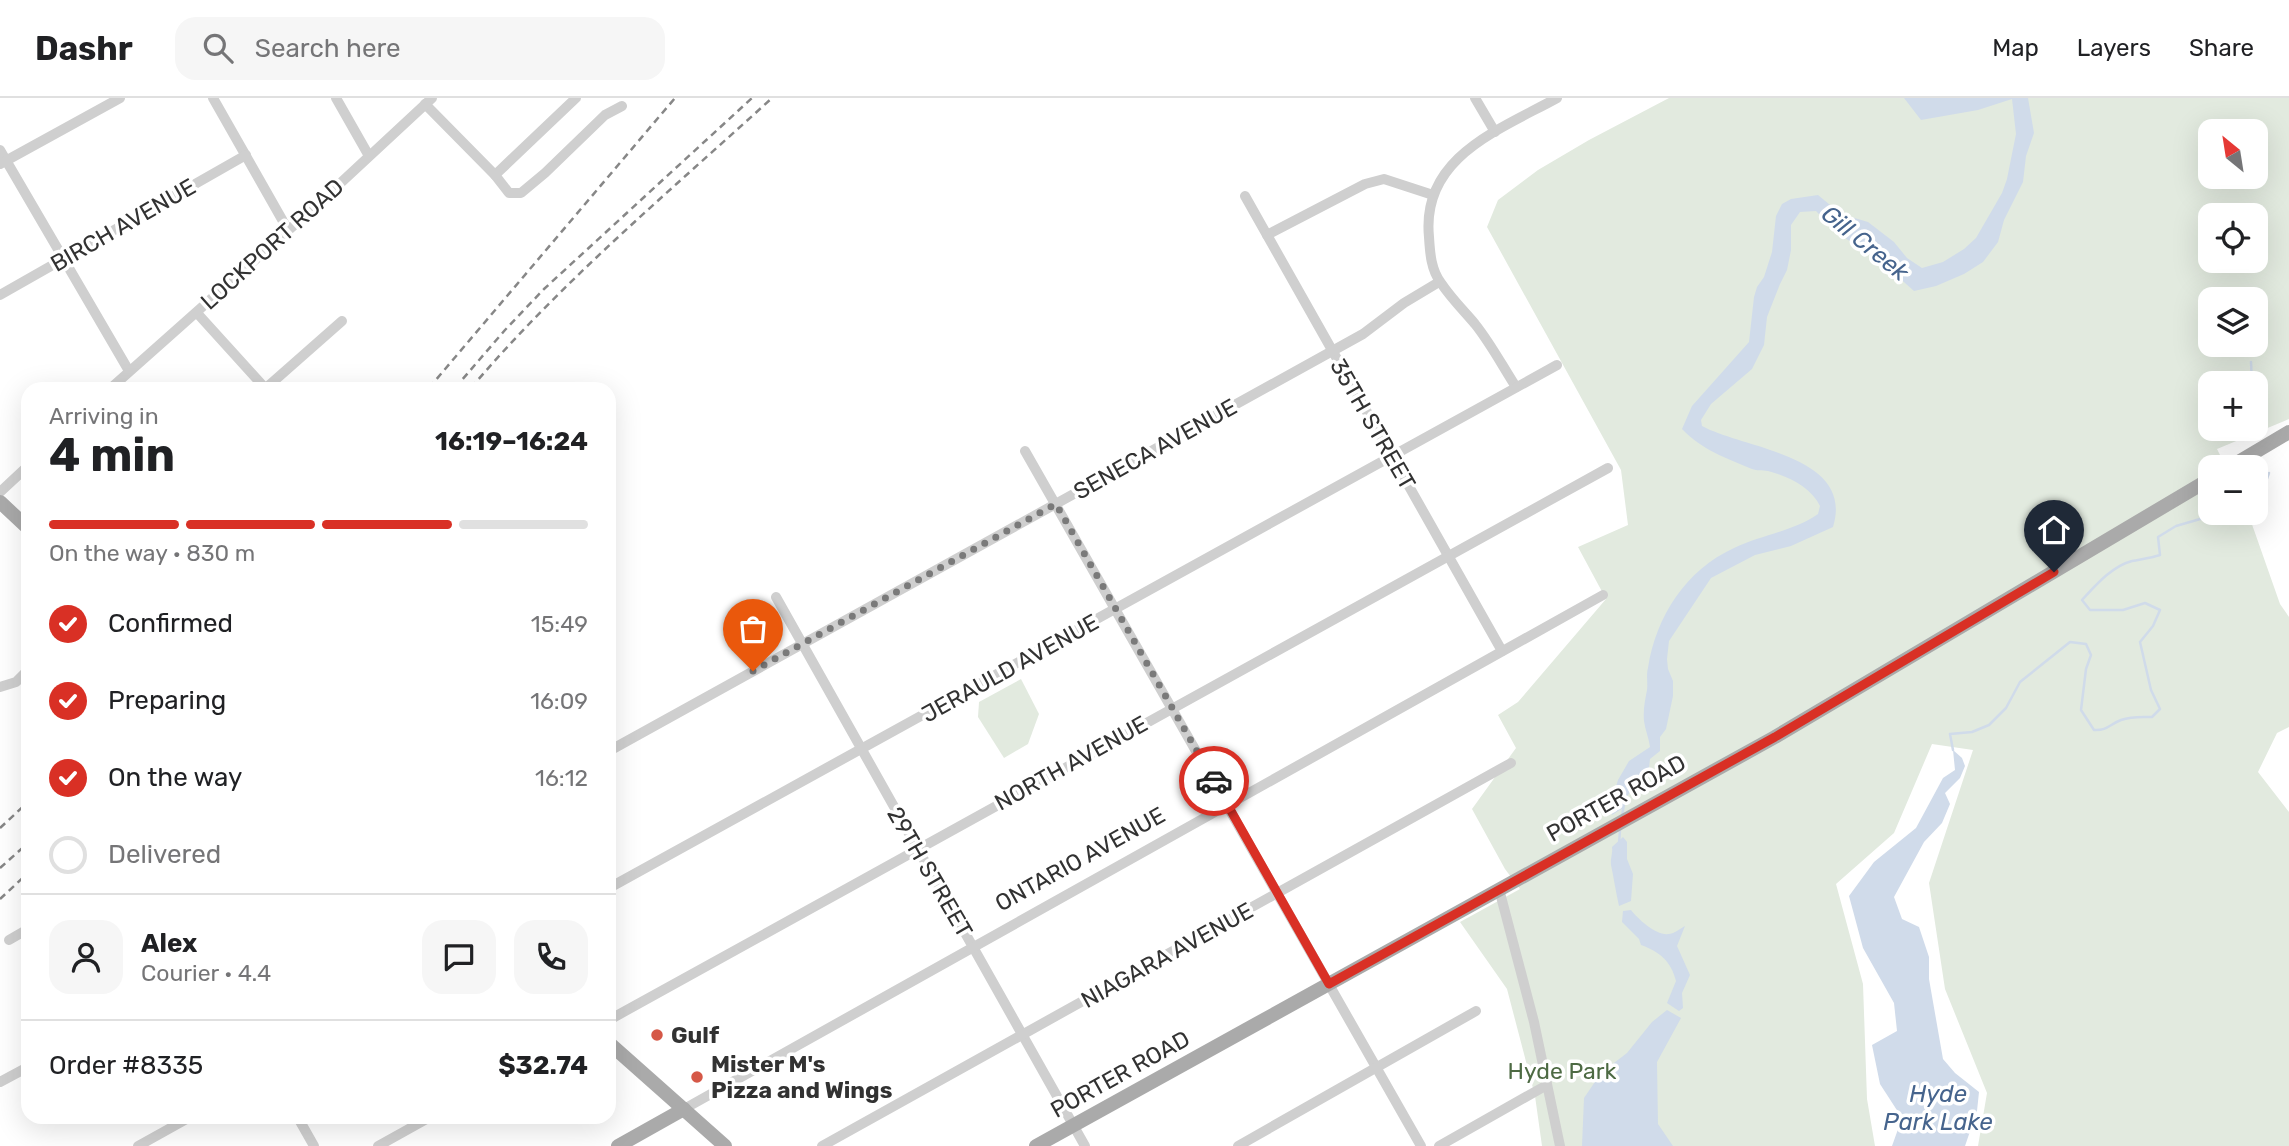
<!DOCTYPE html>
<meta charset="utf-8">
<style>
:root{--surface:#fff;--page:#f6f6f6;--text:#202124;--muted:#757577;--line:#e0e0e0;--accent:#d93025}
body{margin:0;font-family:Rubik,sans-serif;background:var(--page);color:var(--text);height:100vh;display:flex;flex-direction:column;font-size:26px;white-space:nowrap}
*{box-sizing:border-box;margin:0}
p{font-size:23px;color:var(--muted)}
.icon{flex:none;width:38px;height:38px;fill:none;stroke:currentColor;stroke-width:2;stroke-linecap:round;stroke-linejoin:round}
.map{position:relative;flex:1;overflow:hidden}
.sheet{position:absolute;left:21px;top:284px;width:595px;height:742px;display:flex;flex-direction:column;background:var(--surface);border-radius:21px;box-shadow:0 7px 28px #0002}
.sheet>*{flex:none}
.needle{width:46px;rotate:330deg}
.tools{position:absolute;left:2198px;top:21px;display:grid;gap:14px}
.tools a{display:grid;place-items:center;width:70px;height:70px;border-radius:14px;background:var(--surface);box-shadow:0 7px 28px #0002;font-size:35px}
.pin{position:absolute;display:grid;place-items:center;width:60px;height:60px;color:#fff;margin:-72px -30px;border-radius:50% 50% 50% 0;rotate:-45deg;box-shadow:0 0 7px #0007}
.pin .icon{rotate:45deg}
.courier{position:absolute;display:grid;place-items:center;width:70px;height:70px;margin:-35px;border:5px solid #d93025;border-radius:50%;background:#fff;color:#222;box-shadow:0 2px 9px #0007}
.headline em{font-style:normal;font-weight:700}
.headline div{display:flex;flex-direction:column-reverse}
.headline{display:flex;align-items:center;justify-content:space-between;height:119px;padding:0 28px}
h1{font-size:46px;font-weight:700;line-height:52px}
.bar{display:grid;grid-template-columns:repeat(4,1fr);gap:10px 7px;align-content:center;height:84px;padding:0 28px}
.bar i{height:9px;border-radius:5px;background:var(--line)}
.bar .selected{background:var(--accent)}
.bar p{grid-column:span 4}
.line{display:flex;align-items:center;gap:18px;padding:0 28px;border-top:2px solid var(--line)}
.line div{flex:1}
.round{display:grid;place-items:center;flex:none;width:74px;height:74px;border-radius:21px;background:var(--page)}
ol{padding:0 28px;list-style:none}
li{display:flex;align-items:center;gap:21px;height:77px}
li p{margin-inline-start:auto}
li .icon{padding:7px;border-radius:50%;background:var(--accent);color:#fff;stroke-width:4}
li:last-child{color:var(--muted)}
li i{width:38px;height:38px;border:4px solid var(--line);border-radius:50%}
header{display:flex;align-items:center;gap:42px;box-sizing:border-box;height:98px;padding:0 35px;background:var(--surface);border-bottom:2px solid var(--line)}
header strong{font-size:33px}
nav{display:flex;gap:38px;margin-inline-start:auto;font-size:24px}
.search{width:490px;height:63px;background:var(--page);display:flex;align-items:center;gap:18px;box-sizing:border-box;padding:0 24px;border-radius:21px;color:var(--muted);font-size:26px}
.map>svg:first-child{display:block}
.green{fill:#e2eadf;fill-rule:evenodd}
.water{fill:#d0dbea}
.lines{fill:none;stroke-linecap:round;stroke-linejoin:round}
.stream{stroke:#d0dbea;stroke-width:2.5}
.minor{stroke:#cfcfcf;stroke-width:10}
.major{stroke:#aaa;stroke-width:14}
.rail{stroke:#878787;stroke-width:2.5;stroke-dasharray:7 5;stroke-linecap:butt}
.done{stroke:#7a7a7a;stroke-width:7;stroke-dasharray:0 12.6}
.route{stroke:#d93025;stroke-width:9}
.poi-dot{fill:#d55847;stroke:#fff;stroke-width:2.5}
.labels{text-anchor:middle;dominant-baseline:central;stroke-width:7;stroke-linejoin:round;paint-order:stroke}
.street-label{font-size:23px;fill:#323232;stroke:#fff}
.poi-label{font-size:23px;font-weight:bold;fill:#323232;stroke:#fff;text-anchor:start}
.park-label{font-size:23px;fill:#4d6a43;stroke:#fff}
.water-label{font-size:24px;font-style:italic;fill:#46648d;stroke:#fff}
</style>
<header>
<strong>Dashr</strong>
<div class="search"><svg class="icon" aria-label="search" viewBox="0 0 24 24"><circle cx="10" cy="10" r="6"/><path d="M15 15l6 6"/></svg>Search here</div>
<nav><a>Map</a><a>Layers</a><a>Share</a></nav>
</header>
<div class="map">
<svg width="2289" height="1048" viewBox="0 0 2289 1048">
<rect width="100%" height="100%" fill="#fff"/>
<g class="green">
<path d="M1669 0H2289V321L2217 351 2226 369H2210V415H2248L2280 506 2289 519V629L2277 635 2258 674 2289 714V1048H1978L1987 995 1945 891 1929 785 1973 652 1932 646 1894 735 1836 786 1863 886 1867 1001 1875 1048H1542L1535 998 1507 891 1460 824 1520 791 1505 771 1472 711 1516 650 1498 617 1518 604 1606 501 1578 449 1628 427 1621 372 1487 129 1498 102 1538 72 1589 42ZM2210 33H2256V79H2210ZM2210 117H2256V163H2210ZM2210 201H2256V247H2210ZM2210 285H2256V331H2210Z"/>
<path d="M1021 581 1039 616 1028 646 1004 660 978 619 979 604Z"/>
</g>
<g class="water">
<path d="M1904 0H2028L2034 35 2026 58 2023 84 2004 122 1998 144 1983 164 1964 176 1936 188 1914 193 1896 177 1886 162 1848 142 1834 132 1816 113 1800 114 1791 127V152L1787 172 1780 186 1767 219 1764 247 1752 271 1711 306 1701 322 1702 328C1744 351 1855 357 1833 429L1791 448 1755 457 1711 480 1669 543 1667 561 1668 571 1673 583V598L1666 631 1660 639V653L1650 661 1649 670 1624 702 1623 710 1612 717 1610 708 1618 682 1629 663 1650 649C1649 640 1645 632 1644 623 1643 612 1645 602 1647 592 1648 585 1646 577 1648 570 1656 518 1686 472 1734 450 1761 437 1794 433 1818 416L1820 408C1811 389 1788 378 1768 373 1762 372 1757 373 1752 371 1726 360 1702 352 1682 331L1692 308 1749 244 1754 199 1757 189 1764 179 1772 154 1776 118 1782 106 1791 101 1818 97 1841 116 1868 124 1894 144 1907 160 1922 170 1943 164 1964 151 1976 140 2002 95 2007 81 2016 36 2012 1 1978 12 1921 22Z"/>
<path d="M1953 652 1962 660 1965 668 1960 680 1945 695 1950 706 1942 725 1924 744 1894 799 1902 821 1919 829 1929 859V881L1943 961 1955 975 1979 994 1977 1013 1965 1048H1892L1902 1020 1880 986 1872 947 1897 933 1894 905 1863 850 1849 798 1874 764 1916 730 1943 680 1955 672Z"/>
<path d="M1623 739 1627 744V761L1633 776 1631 803 1619 808C1616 795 1614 781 1611 767 1610 761 1613 755 1612 749Z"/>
<path d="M1631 812C1638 821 1656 838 1669 836 1676 835 1679 831 1685 828L1677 848 1690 877 1682 895 1683 910 1679 913 1667 905 1676 883C1671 863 1660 854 1641 847L1639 841 1622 824 1623 813Z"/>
<path d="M1667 912 1681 920 1657 964 1658 1026 1673 1048H1582L1584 1000 1601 975 1627 955 1652 924Z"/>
</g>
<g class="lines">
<g class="stream">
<path d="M2256 226 2258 215"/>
<path d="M2251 264 2252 285"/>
<path d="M2256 324 2258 339"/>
<path d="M2256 402 2260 400 2269 375"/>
<path d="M1953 652 1950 636 1972 634 1989 627 2006 610 2020 584 2070 544 2086 546 2091 557 2086 571 2081 612 2094 632C2107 633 2110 626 2121 622 2132 618 2141 619 2152 619L2160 611 2151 592 2140 544 2153 528 2160 512 2145 505 2123 512H2090L2082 502C2095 488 2112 468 2132 463 2142 461 2151 460 2160 457L2158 439 2176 428 2221 415"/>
<path d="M1622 718 1625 700"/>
<path d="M1619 746 1620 732"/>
</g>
<g class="minor">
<path d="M213 0 288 132"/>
<path d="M336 0 369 58"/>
<path d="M1475 0 1495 34"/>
<path d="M425 6 495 77 509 95H521L545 75 605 17 622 8"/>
<path d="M0 52 129 273"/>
<path d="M0 66 120 0"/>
<path d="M495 77 576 0"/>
<path d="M1245 98 1502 553"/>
<path d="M1267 137 1365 86 1384 81 1433 97"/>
<path d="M0 197 246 57"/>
<path d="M197 215 265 290"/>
<path d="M1516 289C1503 269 1491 246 1475 226 1464 213 1451 200 1441 185 1431 172 1430 155 1429 139 1421 59 1499 32 1557 0"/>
<path d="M111 290 319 105 432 0"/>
<path d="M266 290 342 223"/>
<path d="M1025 353 1421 1048"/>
<path d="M0 394 28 368"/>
<path d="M776 499 1085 1048"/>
<path d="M0 589 16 584 28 572"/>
<path d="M609 653 1363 236 1404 205 1439 184"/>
<path d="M609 790 1557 267"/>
<path d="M1499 791 1534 924 1560 1048"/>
<path d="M9 842 28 831"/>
<path d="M609 922 1608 370"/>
<path d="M0 984 28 969"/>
<path d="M684 1011 1603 497"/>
<path d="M297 1018 314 1048"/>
<path d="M138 1048 192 1018"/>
<path d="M378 1048 432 1018"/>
<path d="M822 1048 1511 665"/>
<path d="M1238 1048 1476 913"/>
<path d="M1439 1048 1547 987"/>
</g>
<g class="major">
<path d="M2230 369 2289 334"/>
<path d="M0 404 28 430"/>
<path d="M609 945 725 1048"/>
<path d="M618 1048 684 1011"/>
<path d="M1036 1048 1775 639 2210 381"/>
</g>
<g class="rail">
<path d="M429 290 675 0"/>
<path d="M455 290 505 232 544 191 752 0"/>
<path d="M471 290C561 184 669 94 772 0"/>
<path d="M0 730 28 704"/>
<path d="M0 770 28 745"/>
<path d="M0 801 28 775"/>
</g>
</g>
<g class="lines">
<path class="done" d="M753 573 1056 406 1214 683"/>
<path class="route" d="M1214 683 1329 886 1775 639 2054 474"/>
</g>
<g class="poi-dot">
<circle cx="657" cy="937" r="7"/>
<circle cx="697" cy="979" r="7"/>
</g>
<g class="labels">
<g class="street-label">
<text transform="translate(123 127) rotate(-30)">BIRCH AVENUE</text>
<text transform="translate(272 146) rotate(-42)">LOCKPORT ROAD</text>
<text transform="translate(1373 326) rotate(60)">35TH STREET</text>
<text transform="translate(1155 351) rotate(-29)">SENECA AVENUE</text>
<text transform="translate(1010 570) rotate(-29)">JERAULD AVENUE</text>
<text transform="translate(1071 665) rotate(-29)">NORTH AVENUE</text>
<text transform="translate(1616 700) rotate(-29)">PORTER ROAD</text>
<text transform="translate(1080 761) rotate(-29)">ONTARIO AVENUE</text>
<text transform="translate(930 774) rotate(60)">29TH STREET</text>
<text transform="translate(1167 857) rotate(-29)">NIAGARA AVENUE</text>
<text transform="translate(1120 976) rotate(-29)">PORTER ROAD</text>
</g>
<g class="poi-label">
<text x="671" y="937">Gulf</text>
<text x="711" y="966">Mister M's<tspan x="711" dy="26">Pizza and Wings</tspan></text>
</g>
<g class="park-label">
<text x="1562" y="973">Hyde Park</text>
</g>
<g class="water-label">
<text transform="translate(1865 145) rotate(39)">Gill Creek</text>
<text x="1938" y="996">Hyde<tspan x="1938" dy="28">Park Lake</tspan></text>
</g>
</g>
</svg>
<div class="tools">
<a><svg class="needle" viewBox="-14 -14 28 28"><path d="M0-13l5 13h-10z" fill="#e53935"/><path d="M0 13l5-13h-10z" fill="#757577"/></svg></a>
<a><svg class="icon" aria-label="locate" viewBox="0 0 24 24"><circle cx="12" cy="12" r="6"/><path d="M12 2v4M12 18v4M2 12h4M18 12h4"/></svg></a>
<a><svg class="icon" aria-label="layers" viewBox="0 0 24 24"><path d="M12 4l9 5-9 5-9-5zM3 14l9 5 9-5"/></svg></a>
<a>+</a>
<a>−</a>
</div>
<div class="pin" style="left:753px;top:573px;background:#ea580c"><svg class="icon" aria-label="bag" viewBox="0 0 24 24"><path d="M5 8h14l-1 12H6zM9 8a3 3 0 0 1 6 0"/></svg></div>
<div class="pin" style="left:2054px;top:474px;background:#1f2937"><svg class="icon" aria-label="home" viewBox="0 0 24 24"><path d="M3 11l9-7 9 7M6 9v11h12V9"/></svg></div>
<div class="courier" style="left:1214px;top:683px"><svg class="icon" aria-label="car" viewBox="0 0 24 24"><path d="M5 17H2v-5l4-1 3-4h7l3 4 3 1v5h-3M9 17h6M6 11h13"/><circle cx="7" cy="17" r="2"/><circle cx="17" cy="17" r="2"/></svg></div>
<section class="sheet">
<div class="headline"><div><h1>4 min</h1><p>Arriving in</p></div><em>16:19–16:24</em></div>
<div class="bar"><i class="selected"></i><i class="selected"></i><i class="selected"></i><i></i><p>On the way · 830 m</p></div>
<ol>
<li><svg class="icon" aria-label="check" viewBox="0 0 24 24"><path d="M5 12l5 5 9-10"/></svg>Confirmed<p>15:49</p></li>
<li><svg class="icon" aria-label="check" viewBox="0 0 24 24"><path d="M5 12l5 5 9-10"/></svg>Preparing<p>16:09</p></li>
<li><svg class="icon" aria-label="check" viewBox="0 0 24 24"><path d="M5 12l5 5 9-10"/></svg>On the way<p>16:12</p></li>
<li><i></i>Delivered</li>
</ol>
<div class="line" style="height:126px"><a class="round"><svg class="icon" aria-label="person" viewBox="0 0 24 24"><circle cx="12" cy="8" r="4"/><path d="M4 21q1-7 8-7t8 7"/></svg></a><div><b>Alex</b><p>Courier · 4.4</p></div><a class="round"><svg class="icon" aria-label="chat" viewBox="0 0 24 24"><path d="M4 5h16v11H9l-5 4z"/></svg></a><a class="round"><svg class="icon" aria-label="phone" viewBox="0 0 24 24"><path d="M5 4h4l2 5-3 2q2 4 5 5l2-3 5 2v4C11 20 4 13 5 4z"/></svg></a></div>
<div class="line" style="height:91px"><div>Order #8335</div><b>$32.74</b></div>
</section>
</div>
